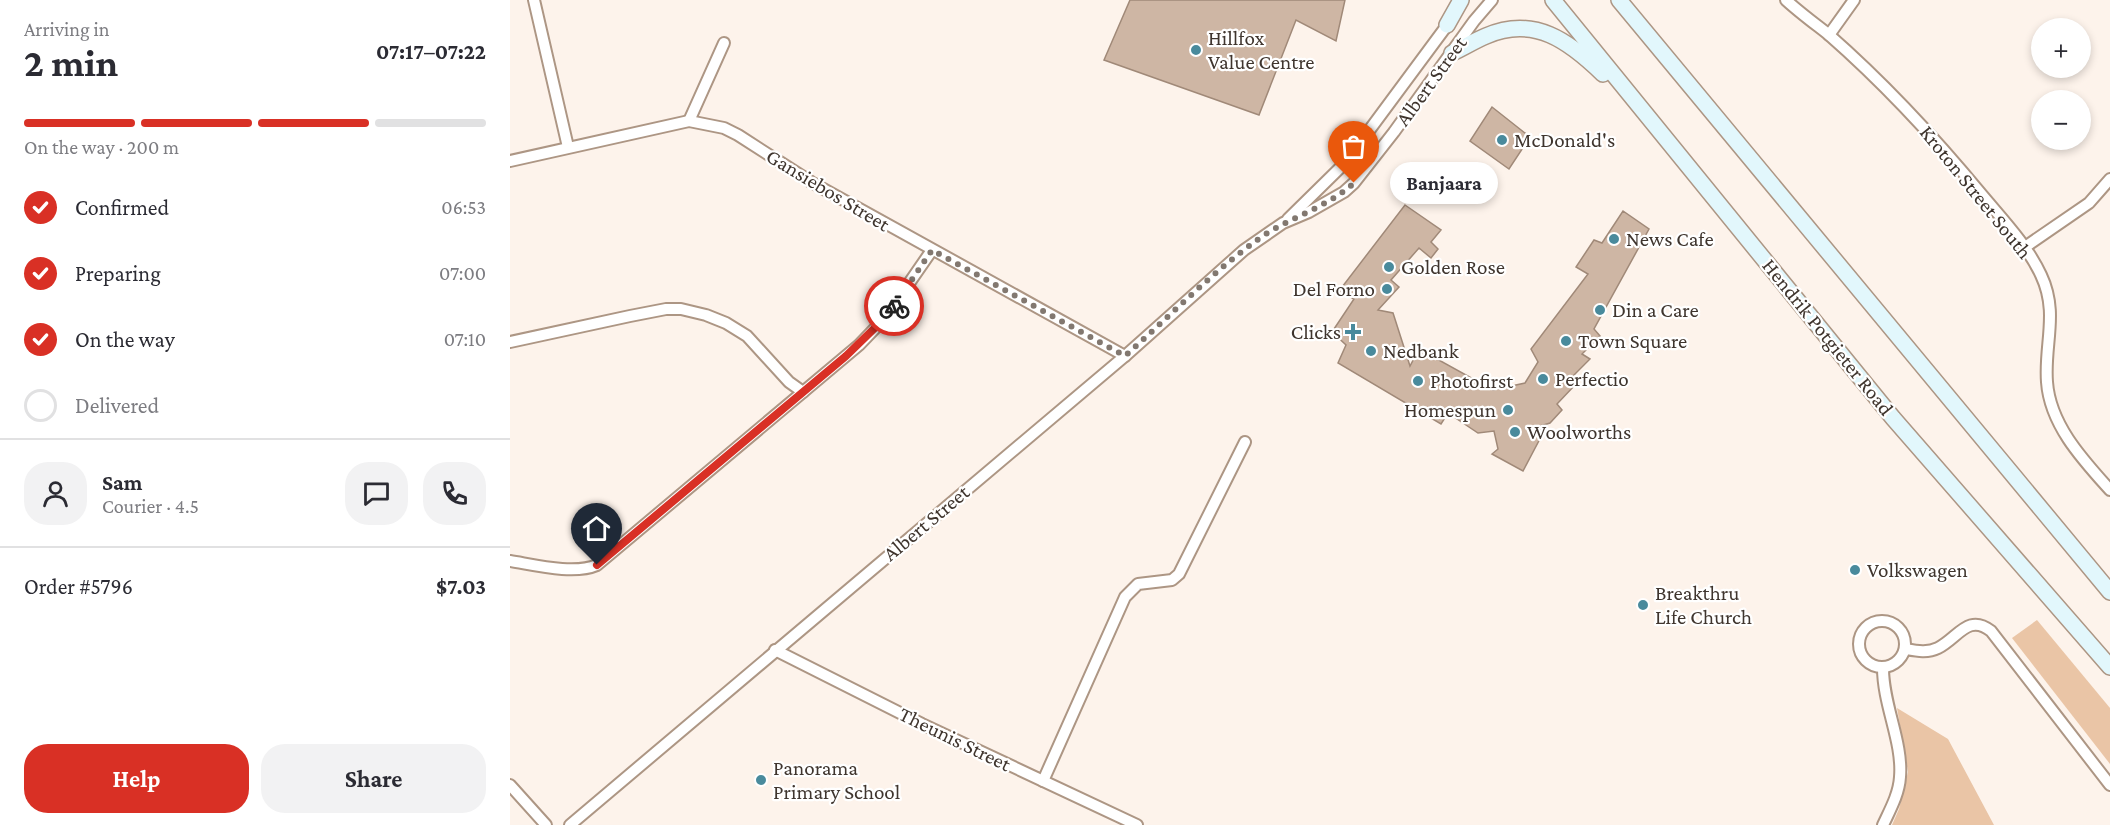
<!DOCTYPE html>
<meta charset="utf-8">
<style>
:root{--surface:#fff;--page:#f2f2f3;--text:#2b2b33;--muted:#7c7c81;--line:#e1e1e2;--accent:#d93025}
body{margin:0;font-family:"Crimson Pro",serif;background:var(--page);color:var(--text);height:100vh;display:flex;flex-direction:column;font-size:22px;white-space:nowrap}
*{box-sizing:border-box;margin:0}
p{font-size:20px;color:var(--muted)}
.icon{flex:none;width:33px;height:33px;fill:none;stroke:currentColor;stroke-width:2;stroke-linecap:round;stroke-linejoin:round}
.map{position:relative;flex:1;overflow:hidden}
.sheet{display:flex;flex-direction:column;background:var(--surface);width:510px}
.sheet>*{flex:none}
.controls{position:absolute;left:1521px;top:18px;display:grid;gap:12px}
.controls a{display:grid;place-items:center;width:60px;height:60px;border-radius:50%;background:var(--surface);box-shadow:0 3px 9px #0003;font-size:30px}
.pin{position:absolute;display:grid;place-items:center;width:51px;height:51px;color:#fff;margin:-62px -26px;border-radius:50% 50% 50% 0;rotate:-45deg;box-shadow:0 0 6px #0007}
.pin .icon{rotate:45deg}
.courier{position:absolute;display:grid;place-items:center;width:60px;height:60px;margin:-30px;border:4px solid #d93025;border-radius:50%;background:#fff;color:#222;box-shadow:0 2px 8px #0007}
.bubble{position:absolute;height:42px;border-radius:21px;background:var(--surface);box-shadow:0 3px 9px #0003;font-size:20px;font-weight:700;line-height:42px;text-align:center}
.headline em{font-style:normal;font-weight:700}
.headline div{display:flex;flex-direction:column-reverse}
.headline{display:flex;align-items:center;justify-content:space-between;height:102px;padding:0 24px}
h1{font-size:39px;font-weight:700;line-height:45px}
.bar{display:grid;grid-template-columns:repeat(4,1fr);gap:9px 6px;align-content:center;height:72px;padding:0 24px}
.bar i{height:8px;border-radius:4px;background:var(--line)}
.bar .active{background:var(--accent)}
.bar p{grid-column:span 4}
.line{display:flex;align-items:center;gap:15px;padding:0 24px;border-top:2px solid var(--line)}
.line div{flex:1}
.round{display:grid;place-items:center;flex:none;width:63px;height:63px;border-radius:24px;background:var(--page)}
ol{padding:0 24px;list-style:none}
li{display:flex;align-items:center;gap:18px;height:66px}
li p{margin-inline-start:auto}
li .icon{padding:6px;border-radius:50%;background:var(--accent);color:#fff;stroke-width:4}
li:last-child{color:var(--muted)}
li i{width:33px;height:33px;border:3px solid var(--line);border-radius:50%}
.button{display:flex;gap:12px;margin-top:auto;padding:12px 24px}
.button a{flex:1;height:69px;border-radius:24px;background:var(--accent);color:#fff;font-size:24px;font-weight:700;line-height:69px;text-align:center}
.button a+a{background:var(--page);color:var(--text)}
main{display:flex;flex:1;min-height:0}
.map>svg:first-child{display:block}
.green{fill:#eac5a6}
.building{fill:#ceb6a4;stroke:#a08978;stroke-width:1.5}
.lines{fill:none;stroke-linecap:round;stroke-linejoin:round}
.minor-casing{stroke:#ad9684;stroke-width:14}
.secondary-casing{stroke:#ad9684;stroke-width:18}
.minor{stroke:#fff;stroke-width:10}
.secondary{stroke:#e2f7fc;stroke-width:15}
.done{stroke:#827870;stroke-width:6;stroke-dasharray:0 10.8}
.route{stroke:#d93025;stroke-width:8}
.poi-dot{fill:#498a9c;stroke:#fff;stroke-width:2}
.labels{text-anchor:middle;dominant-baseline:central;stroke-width:4.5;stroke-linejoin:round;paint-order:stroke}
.poi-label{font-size:21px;fill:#3f352e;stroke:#fff;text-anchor:start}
.street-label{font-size:21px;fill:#3f352e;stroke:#fff}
</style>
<main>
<section class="sheet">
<div class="headline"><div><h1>2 min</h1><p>Arriving in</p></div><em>07:17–07:22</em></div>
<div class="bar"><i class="active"></i><i class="active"></i><i class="active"></i><i></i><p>On the way · 200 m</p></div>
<ol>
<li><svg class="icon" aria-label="check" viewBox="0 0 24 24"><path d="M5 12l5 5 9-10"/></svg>Confirmed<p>06:53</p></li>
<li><svg class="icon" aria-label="check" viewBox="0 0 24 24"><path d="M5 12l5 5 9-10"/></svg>Preparing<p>07:00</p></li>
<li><svg class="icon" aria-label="check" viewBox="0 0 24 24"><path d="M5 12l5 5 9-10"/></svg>On the way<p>07:10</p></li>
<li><i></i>Delivered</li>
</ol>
<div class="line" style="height:108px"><a class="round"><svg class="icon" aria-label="person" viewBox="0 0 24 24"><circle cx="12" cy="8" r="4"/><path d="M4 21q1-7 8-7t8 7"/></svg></a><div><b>Sam</b><p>Courier · 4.5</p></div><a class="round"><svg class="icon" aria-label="chat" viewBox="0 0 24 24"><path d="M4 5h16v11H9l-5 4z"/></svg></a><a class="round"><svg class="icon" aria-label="phone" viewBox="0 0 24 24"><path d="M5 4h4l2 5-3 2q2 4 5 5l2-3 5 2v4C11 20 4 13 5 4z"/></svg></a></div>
<div class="line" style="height:78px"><div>Order #5796</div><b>$7.03</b></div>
<div class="button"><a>Help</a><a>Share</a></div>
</section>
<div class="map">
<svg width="1600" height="825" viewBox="0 0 1600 825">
<rect width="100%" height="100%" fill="#fdf3eb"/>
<g class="green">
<path d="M1527 620 1600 708V764L1502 638Z"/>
<path d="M1387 708 1438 739 1484 825H1382L1389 809 1398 772Z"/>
</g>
<g class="building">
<path d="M620 0H835L826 41 786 20 749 115 594 60Z"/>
<path d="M982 107 1020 137 999 169 960 141Z"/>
<path d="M895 205 931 230 921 242 928 249 921 258 909 248 881 280 889 287 868 310 883 313 900 366 909 349 983 390 1015 383 1028 362 1021 349 1078 274 1066 267 1084 240 1092 243 1113 211 1139 229 1084 329 1090 336 1072 354 1080 359 1060 379 1065 385 1047 404 1052 410 1040 423 1030 426 1032 435 1013 471 982 454 988 449 984 431 968 433 938 413 931 424 828 363 836 345 822 332 844 299 829 291Z"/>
</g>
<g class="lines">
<defs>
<g id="minor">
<path d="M24 0 58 147"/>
<path d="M1276 0C1289 12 1304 23 1318 34 1374 83 1425 138 1472 195 1493 220 1517 245 1531 275 1549 313 1534 344 1537 382 1540 425 1573 460 1600 490"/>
<path d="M1319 35 1344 0"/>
<path d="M179 121 214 43"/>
<path d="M0 161 179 121 214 128 228 135 301 182 615 356"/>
<path d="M778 219 835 163 941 20"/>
<path d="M1515 247 1579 203 1600 179"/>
<path d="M0 342 120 316 156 309H171L196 315 216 323 237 336 279 382 293 392"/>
<path d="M0 561C25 565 64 575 87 565L349 345 375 318 422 250"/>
<circle cx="1372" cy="644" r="23"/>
<path d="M1395 649C1407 651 1418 653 1428 648 1448 638 1458 613 1481 631L1600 785"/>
<path d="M265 650 412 724 627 825"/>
<path d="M533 781 615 597 628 584 662 580 669 574 735 442"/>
<path d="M0 785 36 825"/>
<path d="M60 825 615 356 734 250 773 223 799 212 834 192 844 183 884 132 964 21 982 0"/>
<path d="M1373 825C1380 810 1389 794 1390 777 1393 742 1373 705 1373 668"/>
</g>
<g id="secondary">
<path d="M1043 0 1383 418 1600 667"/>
<path d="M1109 0 1600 592"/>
<path d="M937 25 951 0"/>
<path d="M942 53C953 48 964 41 976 36 1024 15 1059 41 1093 74"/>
</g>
</defs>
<use href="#minor" class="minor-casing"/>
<use href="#secondary" class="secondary-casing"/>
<use href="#minor" class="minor"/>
<use href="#secondary" class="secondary"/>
</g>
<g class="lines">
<path class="done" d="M384 306 422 250 615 356C659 317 702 272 750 238 780 217 816 208 844 183"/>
<path class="route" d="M87 565 336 356 375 318 384 306"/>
</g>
<g class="poi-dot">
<circle cx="686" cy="50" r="6"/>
<circle cx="992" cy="140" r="6"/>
<circle cx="1104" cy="239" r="6"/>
<circle cx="879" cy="267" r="6"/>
<circle cx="877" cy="289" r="6"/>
<circle cx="1090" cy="310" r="6"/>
<path d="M840 323h6v6h6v6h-6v6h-6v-6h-6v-6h6z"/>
<circle cx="1056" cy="341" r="6"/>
<circle cx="861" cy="351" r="6"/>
<circle cx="1033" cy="379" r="6"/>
<circle cx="908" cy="381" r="6"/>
<circle cx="998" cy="410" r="6"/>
<circle cx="1005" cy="432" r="6"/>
<circle cx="1345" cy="570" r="6"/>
<circle cx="1133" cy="605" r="6"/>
<circle cx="251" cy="780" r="6"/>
</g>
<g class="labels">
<g class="poi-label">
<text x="698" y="38">Hillfox<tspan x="698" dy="24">Value Centre</tspan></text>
<text x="1004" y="140">McDonald's</text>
<text x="1116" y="239">News Cafe</text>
<text x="891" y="267">Golden Rose</text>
<text x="865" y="289" text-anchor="end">Del Forno</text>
<text x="1102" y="310">Din a Care</text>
<text x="831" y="332" text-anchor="end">Clicks</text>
<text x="1068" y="341">Town Square</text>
<text x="873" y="351">Nedbank</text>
<text x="1045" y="379">Perfectio</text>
<text x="920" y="381">Photofirst</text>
<text x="986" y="410" text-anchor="end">Homespun</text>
<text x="1017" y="432">Woolworths</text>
<text x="1357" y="570">Volkswagen</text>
<text x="1145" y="593">Breakthru<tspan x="1145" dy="24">Life Church</tspan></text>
<text x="263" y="768">Panorama<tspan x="263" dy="24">Primary School</tspan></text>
</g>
<g class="street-label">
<text transform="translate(921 81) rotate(-54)">Albert Street</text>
<text transform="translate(318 190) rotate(31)">Gansiebos Street</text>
<text transform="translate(1466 192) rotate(51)">Kroton Street South</text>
<text transform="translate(1318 337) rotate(51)">Hendrik Potgieter Road</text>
<text transform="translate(416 523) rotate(-40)">Albert Street</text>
<text transform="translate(445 739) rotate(26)">Theunis Street</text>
</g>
</g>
</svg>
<div class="controls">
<a>+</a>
<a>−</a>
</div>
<div class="pin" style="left:844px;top:183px;background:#ea580c"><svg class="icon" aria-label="bag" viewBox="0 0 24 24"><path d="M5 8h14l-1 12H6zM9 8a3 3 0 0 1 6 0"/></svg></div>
<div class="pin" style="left:87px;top:565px;background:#1f2937"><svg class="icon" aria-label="home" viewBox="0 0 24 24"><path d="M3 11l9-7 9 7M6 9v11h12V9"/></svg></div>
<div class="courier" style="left:384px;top:306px"><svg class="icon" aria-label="bike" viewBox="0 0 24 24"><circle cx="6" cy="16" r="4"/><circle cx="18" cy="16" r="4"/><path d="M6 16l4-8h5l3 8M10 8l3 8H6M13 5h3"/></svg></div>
<div class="bubble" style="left:880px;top:162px;width:108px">Banjaara</div>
</div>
</main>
